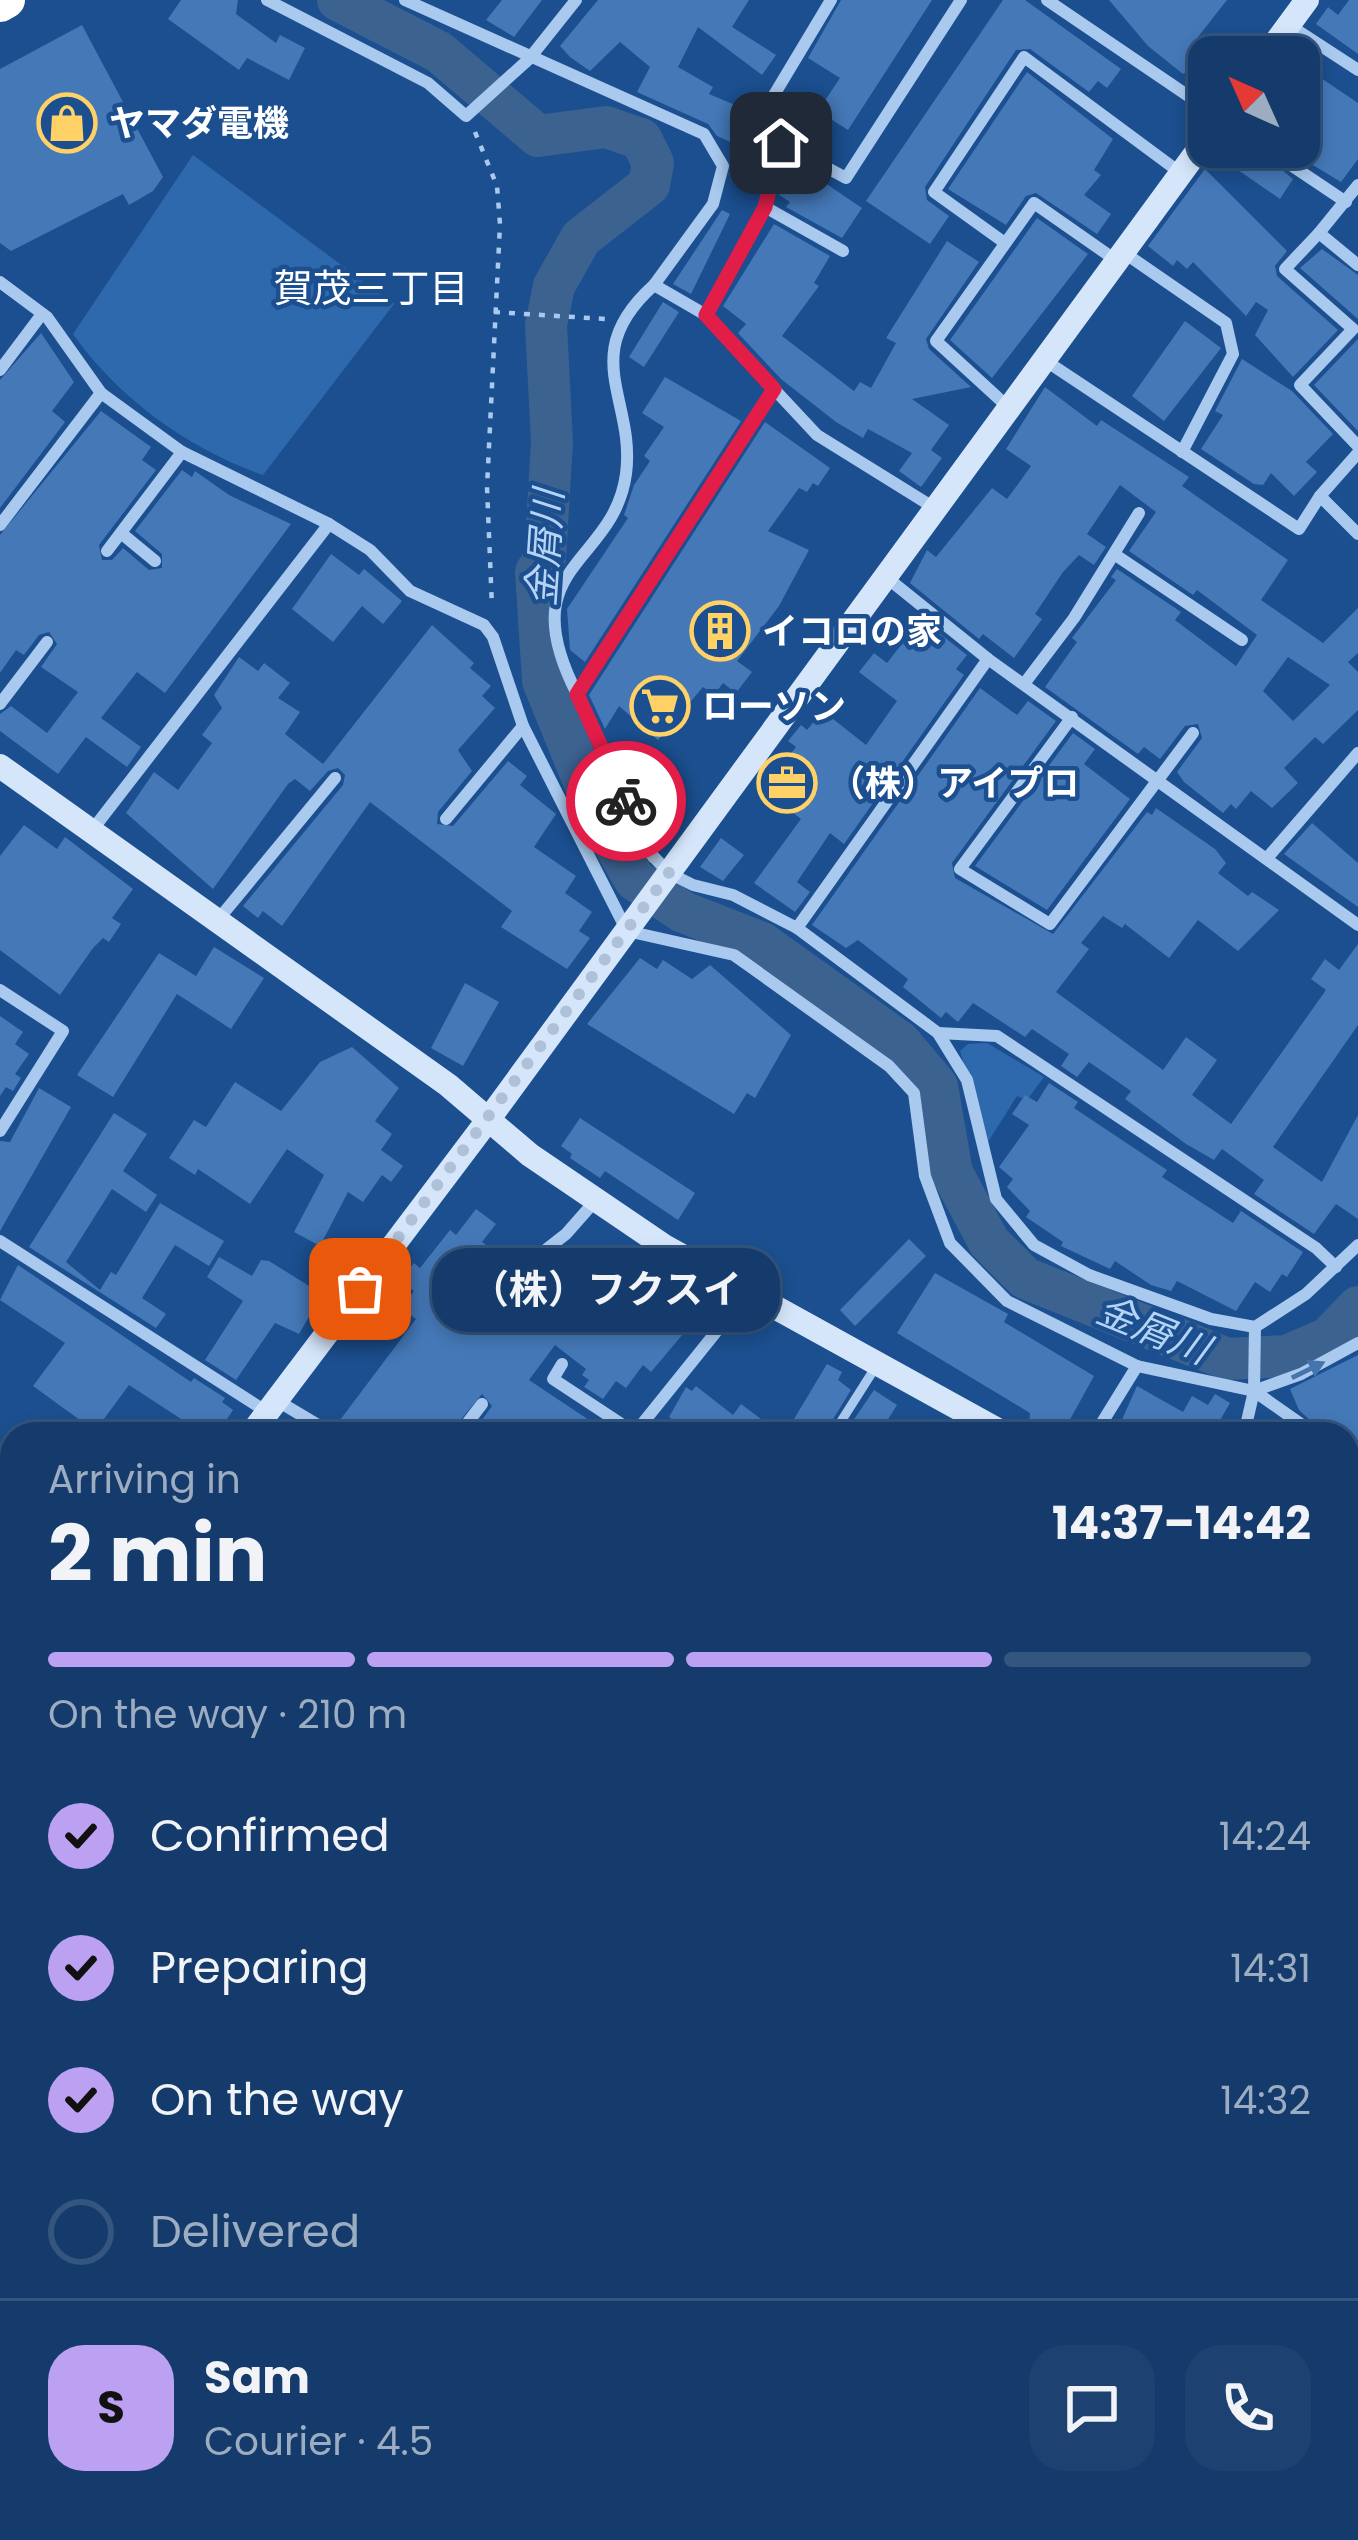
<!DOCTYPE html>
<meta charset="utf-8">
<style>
:root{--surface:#143b6b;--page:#1d4271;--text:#f1f3f6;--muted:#9dadc1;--line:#33557e;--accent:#bca0f2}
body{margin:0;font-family:Poppins,"Noto Sans JP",sans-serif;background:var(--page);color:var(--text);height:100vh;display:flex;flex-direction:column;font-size:45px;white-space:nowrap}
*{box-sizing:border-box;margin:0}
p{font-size:39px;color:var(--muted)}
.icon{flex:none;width:66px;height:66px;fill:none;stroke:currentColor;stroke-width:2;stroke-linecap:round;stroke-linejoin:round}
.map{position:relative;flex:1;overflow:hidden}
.sheet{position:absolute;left:0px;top:1422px;width:1359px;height:1119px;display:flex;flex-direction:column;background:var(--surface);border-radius:36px 36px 0 0;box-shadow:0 6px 18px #0003,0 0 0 3px var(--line)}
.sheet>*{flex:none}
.needle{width:78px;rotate:315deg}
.buttons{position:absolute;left:1188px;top:36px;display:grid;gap:24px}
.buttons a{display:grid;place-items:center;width:132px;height:132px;border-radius:24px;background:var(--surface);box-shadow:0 6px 18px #0003,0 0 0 3px var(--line);font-size:60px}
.pin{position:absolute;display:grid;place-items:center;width:102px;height:102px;color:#fff;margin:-51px;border-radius:24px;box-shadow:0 6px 18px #0006}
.courier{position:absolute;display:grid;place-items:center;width:120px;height:120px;margin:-60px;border:9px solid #e11d48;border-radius:50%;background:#fff;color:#222;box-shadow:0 3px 15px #0007}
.bubble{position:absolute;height:84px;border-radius:36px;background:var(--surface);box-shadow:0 6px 18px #0003,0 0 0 3px var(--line);font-size:39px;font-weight:700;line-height:84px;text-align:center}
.head em{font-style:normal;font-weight:700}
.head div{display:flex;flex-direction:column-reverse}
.head{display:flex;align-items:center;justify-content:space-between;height:204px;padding:0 48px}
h1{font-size:78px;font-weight:700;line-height:90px}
.bar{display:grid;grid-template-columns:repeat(4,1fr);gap:18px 12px;align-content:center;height:144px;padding:0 48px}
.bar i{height:15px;border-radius:9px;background:var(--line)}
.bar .active{background:var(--accent)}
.bar p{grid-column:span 4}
.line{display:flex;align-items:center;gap:30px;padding:0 48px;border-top:3px solid var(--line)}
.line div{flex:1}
.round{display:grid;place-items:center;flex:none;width:126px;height:126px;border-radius:36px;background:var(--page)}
ol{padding:0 48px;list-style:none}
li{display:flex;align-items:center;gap:36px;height:132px}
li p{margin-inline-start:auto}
li .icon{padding:12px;border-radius:50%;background:var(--accent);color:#111;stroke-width:4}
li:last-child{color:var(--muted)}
li i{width:66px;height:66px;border:6px solid var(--line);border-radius:50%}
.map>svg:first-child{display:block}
.green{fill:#2e69ad}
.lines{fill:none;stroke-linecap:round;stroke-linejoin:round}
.river{stroke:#3c6290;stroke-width:42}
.building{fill:#4478b7;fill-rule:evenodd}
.path{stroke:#a9c9ee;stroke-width:4.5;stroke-dasharray:6 9;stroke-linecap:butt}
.lane{stroke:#a9c9ee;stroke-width:9}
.street{stroke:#a9c9ee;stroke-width:12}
.secondary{stroke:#d6e6fa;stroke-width:24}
.highway{stroke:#fff;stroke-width:36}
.oneway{fill:#4674ac}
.done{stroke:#afc1d8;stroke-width:12;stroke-dasharray:0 21.6}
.route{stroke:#e11d48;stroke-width:15}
.labels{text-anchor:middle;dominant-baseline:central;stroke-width:9;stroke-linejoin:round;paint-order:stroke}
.poi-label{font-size:36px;font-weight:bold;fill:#fff;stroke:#1b4f8f;text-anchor:start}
.neighbourhood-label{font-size:39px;fill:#fff;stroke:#1b4f8f}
.water-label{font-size:39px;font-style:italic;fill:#b5d3f5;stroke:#1b4f8f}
</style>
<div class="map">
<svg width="1358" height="2540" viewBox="0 0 1358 2540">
<rect width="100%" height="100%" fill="#1b4f8f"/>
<g class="green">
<path d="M193 155 394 304 263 475C188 449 118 398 73 334Z"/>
<path d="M987 1043 1044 1077 1027 1100 1017 1096 988 1142 960 1051 968 1044Z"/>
</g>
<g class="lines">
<path class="river" d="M338 0 439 52 538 136 606 127 641 139 653 163 649 185 581 238 554 286 546 325 552 442 545 558 536 572 543 681 598 816 635 880 683 912 762 943 900 1042 937 1086 952 1173 989 1242 1025 1278 1227 1359 1287 1356 1328 1338 1358 1307"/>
</g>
<g class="building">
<path d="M181 0H238L236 14 276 43 280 35 305 48 289 80 247 58 239 70 168 19Z"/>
<path d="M502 0H542L514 37 486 20Z"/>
<path d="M598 0H749L732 27 776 55 762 75 698 27 678 67 713 87 709 94 747 110 744 118 752 121 741 147 717 136 708 124 637 92 650 67 620 42 590 71 570 57 560 46Z"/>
<path d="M841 0H932L848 130 818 111 840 78 808 58Z"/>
<path d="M1003 0H1025L1121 69 1107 88 1098 81 1089 92 1030 49 1016 50 925 187 927 200 949 216 930 244 866 201Z"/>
<path d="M1109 0H1227L1194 42 1212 55 1183 74 1148 46Z"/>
<path d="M1349 0H1358V54L1316 24 1328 7 1338 15Z"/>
<path d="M82 25 163 177 153 191 129 205 123 194 11 251 0 243V69Z"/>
<path d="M1027 72 1113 139 1094 170 1101 175 1084 195 1111 214 1097 234 1036 193 1026 196 1006 225 948 189Z"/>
<path d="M1312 72 1358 103V159L1341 182 1283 147H1299V74L1307 80Z"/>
<path d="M1221 147H1254L1293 179 1280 199 1215 154Z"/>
<path d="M791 160 862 208 842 238 786 207 790 202 779 195Z"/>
<path d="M1205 169 1287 251 1275 266 1277 276 1338 330 1293 377 1255 335 1268 310 1256 302 1246 316 1193 262 1187 269 1177 260 1173 266 1148 246Z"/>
<path d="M722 210 730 214 691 294 673 284Z"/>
<path d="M1037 218 1088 254 992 378 950 340Z"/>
<path d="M774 224 830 256 814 283 819 286 782 336 854 391 860 382 871 388 896 343 886 338 947 241 979 262 926 339 929 349 971 387 912 399 949 425 931 450 942 458 921 487 899 471 912 453 868 429 863 438 836 422 781 379 738 333 746 324 723 306Z"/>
<path d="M1322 249 1358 275V319L1300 268Z"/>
<path d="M663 302 679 312 644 367 629 357Z"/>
<path d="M1185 321 1221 348 1164 421 1132 396Z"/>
<path d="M41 333 74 382 52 411 65 422 0 508V380Z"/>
<path d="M1358 339V431L1314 385Z"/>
<path d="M1242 359 1292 391 1333 434 1306 462 1317 472 1294 496 1271 473 1263 485 1254 484 1201 449 1223 415 1215 411Z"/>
<path d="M665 377 741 421 585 662 570 650 567 609 628 518 624 515 634 485 650 461 644 456 664 427 642 413Z"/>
<path d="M1045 387 1097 426 1101 420 1189 477 1182 486 1288 560 1261 600 1323 643 1358 608V653L1348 662 1358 672V710L1323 744 1315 737 1284 768 1298 783 1272 808 1251 791 1236 809 1231 804 1223 813 1184 782 1177 772 1202 738 1198 724 1185 726 1160 759 1144 747 1138 754 1045 687 1077 642 1072 638 1116 580 1111 577 1117 569 1181 612 1175 620 1236 666 1257 635 1197 590 1193 595 1129 551 1156 512 1120 485 1087 534 1106 547 1094 565 1079 555 1063 572 1035 614 1042 619 1014 658 983 634 979 639 910 583 927 550 936 557 992 488 1007 499 1031 466 1006 449ZM1288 657 1330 685 1293 721 1263 691Z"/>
<path d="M101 411 151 447 142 460 156 470 99 545 102 560H112L123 548 149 570 162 568V554L135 531 182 470 192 477 195 471 229 495 291 524 165 693 137 672 101 718 141 747 127 767 86 737 58 774 0 731V714L11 706 47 733 78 692 41 667 57 644 49 632 39 635 24 655 16 650 0 673V535Z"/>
<path d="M765 422 830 468 818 486 813 483 807 492 799 488 768 531 809 550 779 606 737 661 752 672 736 693 723 683 714 695 703 687 658 740 619 706 605 729 589 695Z"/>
<path d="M331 554 359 575 364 569 402 601 383 624 362 606 333 642 292 609Z"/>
<path d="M921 619 967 655 956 669 964 675 844 844 830 833 797 882 810 892 795 912 754 883 801 819 763 789 796 747 788 741 801 725 807 730 823 711 866 745 897 701 859 672 874 653 887 663Z"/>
<path d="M432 625 474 663 470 668 491 686 482 696 495 708 458 750 472 771 438 812 437 824 453 826 508 761 527 776 520 785 556 814 534 847 576 876 565 893 592 912 579 931 590 938 567 969 501 927 512 911 370 802 282 926 263 911 258 918 243 906 343 785 345 775 338 768 328 771 310 791 295 779 288 784 213 889 126 813 154 772 178 790 212 743 202 735 222 708 214 695 239 657 258 671 264 663 290 683 278 698 300 712 285 734 323 764Z"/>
<path d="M980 688 1017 715 1028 701 1056 721 952 863 955 878 1053 934 1147 812 1152 815 1156 808 1215 849 1226 863 1218 873 1248 896 1252 892 1279 910 1238 951 1198 920 1169 958 1125 924 1122 928 1103 916 1081 943 1089 949 1056 992 1163 1070 1186 1037 1217 1060 1192 1095 1231 1124 1326 990 1311 979 1325 959 1339 970 1358 944V1025L1273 1147 1322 1182 1358 1115V1219L1336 1204 1314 1234 1254 1194 1264 1180 1222 1149 1214 1160 1186 1144 1125 1099 1131 1091 1089 1062 1077 1077 1061 1066 1069 1054 1032 1029 1025 1037 973 1003 958 1022 946 1012 941 1018 903 987 908 979 858 940 846 948 812 925Z"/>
<path d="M1073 733 1095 749 1084 764 1130 799 1047 910 975 866Z"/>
<path d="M1312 823 1358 863V907L1284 854Z"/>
<path d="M24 825 57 849 65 837 133 889 112 918 121 924 109 942 103 938 93 948 60 995 0 950V856Z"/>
<path d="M721 838 744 855 723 881 700 867Z"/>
<path d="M214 947 264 978 231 1029 177 994 113 1097 77 1075 159 953 196 976Z"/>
<path d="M640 958 657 969 663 960 692 979 710 965 791 1035 755 1098 747 1093 734 1114 587 1024Z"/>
<path d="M465 983 499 1002 463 1066 431 1048Z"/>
<path d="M0 1016 23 1032 15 1044 29 1054 15 1074 21 1078 13 1091 6 1087 0 1096Z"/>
<path d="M352 1047 399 1088 375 1121 392 1134 381 1150 403 1166 391 1182 382 1175 363 1202 348 1192 320 1246 294 1232 324 1175 287 1149 250 1204 198 1169 195 1175 169 1158 194 1120 206 1127 235 1082 281 1111 320 1062Z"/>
<path d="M1049 1083 1078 1102 1074 1108 1167 1170 1162 1177 1233 1223 1241 1211 1303 1252 1287 1277 1282 1274 1270 1292 1255 1282 1236 1311 1177 1281 1171 1291 1151 1285 1115 1261 1110 1269 1061 1246 1063 1242 1026 1217 1030 1211 1007 1187 1013 1179 999 1167 1029 1125 1012 1114 1025 1095 1037 1102Z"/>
<path d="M39 1088 71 1107 0 1231V1141L10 1142Z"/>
<path d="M114 1113 147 1134 123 1171 157 1195 146 1212 112 1189 66 1262 100 1290 111 1272 116 1275 160 1203 224 1241 209 1266 175 1245 142 1298 166 1314 156 1328 29 1247Z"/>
<path d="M580 1118 695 1193 678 1220 605 1171 600 1178 570 1158 572 1154 561 1146Z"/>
<path d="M476 1209 496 1224 482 1242 513 1265 474 1312 480 1328 490 1325 529 1277 537 1270 542 1275 557 1256 577 1272 591 1256 639 1294 650 1280 676 1302 684 1291 705 1308 651 1372 643 1365 626 1388 616 1381 603 1399 584 1387 589 1380 582 1375 586 1369 555 1345 529 1380 610 1434H472L492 1406 482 1394 449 1434H355L337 1424 416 1319 401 1308 414 1291 400 1280 414 1263 420 1268 450 1230 456 1235Z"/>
<path d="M909 1239 926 1256 855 1326 840 1310Z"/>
<path d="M219 1257 252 1276 261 1260 269 1261 322 1294 299 1334 275 1323 236 1380 205 1360 243 1301 207 1277Z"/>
<path d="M18 1265 191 1382 194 1378 225 1398 222 1402 233 1410 217 1434H204L129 1385 95 1431 33 1386 65 1343 0 1300Z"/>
<path d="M935 1273 1008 1314 1004 1322 1094 1376 1062 1434H1047L1029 1424 1030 1413 897 1333Z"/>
<path d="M1358 1355V1453L1347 1445V1434H1325L1299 1410 1290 1389Z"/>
<path d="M827 1364 842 1372 838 1380 851 1390 824 1434H785Z"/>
<path d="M696 1386 733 1415 741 1404 781 1434H690L669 1417 686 1387 692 1391Z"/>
<path d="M1137 1386 1183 1412 1192 1396 1208 1405 1215 1394 1230 1403 1212 1434H1138L1120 1424Z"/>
<path d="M874 1390 897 1405 879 1434H844Z"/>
</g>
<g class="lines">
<g class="path">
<path d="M475 132 497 186 500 224 487 487 492 607"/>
<path d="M494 312 605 319"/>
</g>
<g class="lane">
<path d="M833 1434 875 1368"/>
<path d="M87 2540 95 2529"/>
</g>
<g class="street">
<path d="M267 0 428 83 466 116 529 59 576 0"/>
<path d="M405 0 704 134 723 166 713 204 654 285 706 315"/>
<path d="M831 0 774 95 781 143 765 207 706 315 774 389 577 694 651 854 669 873 693 885 733 895 797 928 938 1033 967 1080 996 1199 1034 1245 1089 1275 1211 1319 1255 1327 1306 1294 1358 1245"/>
<path d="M1047 0 1209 110"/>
<path d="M1289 25 1358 70"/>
<path d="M781 143 846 178 961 0"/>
<path d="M1264 147 1346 202"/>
<path d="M1358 185 1319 233 1358 265"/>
<path d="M765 207 843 251"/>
<path d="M1319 233 1285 269 1353 329 1300 385 1358 446"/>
<path d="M1005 243 934 192 1024 57 1182 174"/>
<path d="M1126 254 1226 323 1233 354 1182 452"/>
<path d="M0 282 47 317 101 393 182 452 329 524 370 550 410 591 484 625 493 637 523 726 627 931 734 955 889 1066 914 1093 925 1176 950 1243 1007 1301 1137 1366 1254 1391 1315 1434"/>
<path d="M1046 361 1299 529 1320 496 1358 534"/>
<path d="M0 370 42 314"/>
<path d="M774 389 817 435 933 507"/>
<path d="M1008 407 936 341 1034 203 1117 261"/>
<path d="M1320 496 1358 453"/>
<path d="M0 525 101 393"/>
<path d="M121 533 155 561"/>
<path d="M107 551 182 452"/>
<path d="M1114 554 1242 640"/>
<path d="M886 577 988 659 1358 925"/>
<path d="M1024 684 1074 618 1139 513"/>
<path d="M577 694C510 563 613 567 626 474 636 399 576 355 654 285"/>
<path d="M0 704 47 642"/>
<path d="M1072 717 960 869 1050 924 1193 733"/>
<path d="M446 819 523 726"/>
<path d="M93 829 329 524"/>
<path d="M1268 857 1358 753"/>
<path d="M217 921 335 778"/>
<path d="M797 928 988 659"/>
<path d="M0 990 63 1031 0 1131"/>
<path d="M938 1033 997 1036 1316 1248 1336 1267"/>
<path d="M0 1241 267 1412"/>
<path d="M483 1318 525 1266 566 1234 596 1200"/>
<path d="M562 1364 553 1379 635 1433"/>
<path d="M1254 1391 1301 1374 1358 1343"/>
<path d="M276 1400 333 1434"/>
<path d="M459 1434 482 1404"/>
<path d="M634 1434 749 1291"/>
<path d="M1095 1434 1137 1366"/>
<path d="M1244 1434 1254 1391 1255 1327"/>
<path d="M1347 1457 1350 1459"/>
<path d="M1347 1731 1358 1714"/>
<path d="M1347 2140 1358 2146"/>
<path d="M1102 2529 1109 2540"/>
<path d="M1286 2529 1300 2540"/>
<path d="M954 2540 961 2529"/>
</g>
<g class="secondary">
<path d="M1265 57 1307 0"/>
<path d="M0 766 448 1085 530 1155 664 1246 1005 1434"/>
<path d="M251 1434 488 1120 1209 135"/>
<path d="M1347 1634 1358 1641"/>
<path d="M0 1681 12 1710"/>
<path d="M0 1770 12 1800"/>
<path d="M0 2115 12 2123"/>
<path d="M573 2529 588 2540"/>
<path d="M618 2529 634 2540"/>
</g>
<path class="highway" d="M0 4 7 0"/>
</g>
<defs><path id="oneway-solid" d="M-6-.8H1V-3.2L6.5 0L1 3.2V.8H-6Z" transform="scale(3)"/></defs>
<use class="oneway" href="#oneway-solid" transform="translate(1308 1370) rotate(-26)"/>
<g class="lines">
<path class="done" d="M360 1289 669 873 650 854 626 801"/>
<path class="route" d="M626 801 577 694 774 389 706 315 765 207 781 143"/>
</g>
<defs>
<symbol id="shop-ring" viewBox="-11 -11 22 22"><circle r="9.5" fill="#1b4f8f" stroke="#ffd166" stroke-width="1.5"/><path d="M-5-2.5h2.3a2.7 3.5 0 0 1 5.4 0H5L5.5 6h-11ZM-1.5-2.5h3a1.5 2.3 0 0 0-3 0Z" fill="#ffd166"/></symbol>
<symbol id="building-ring" viewBox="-11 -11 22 22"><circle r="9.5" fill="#1b4f8f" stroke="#ffd166" stroke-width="1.5"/><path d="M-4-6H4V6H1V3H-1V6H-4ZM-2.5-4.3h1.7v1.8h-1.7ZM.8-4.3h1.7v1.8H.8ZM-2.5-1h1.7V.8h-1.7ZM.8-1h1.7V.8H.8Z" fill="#ffd166"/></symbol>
<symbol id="supermarket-ring" viewBox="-11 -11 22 22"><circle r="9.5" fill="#1b4f8f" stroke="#ffd166" stroke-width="1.5"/><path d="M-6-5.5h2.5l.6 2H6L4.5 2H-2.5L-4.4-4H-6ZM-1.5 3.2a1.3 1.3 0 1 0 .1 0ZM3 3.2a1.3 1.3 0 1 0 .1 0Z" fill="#ffd166"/></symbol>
<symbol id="office-ring" viewBox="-11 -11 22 22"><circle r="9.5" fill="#1b4f8f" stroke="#ffd166" stroke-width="1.5"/><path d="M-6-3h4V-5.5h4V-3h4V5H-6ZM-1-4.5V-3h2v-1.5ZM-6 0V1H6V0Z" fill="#ffd166"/></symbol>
</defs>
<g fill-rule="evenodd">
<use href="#shop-ring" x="34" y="90" width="66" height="66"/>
<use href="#building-ring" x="687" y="598" width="66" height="66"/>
<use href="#supermarket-ring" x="627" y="673" width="66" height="66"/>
<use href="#office-ring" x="754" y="750" width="66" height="66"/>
</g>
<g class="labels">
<g class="poi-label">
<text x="109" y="123">ヤマダ電機</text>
<text x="762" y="631">イコロの家</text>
<text x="702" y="706">ローソン</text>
<text x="829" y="783">（株）アイプロ</text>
</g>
<g class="neighbourhood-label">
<text x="371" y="288">賀茂三丁目</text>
</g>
<g class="water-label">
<text transform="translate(545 548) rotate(-86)">金屑川</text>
<text transform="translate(1153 1330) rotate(22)">金屑川</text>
</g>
</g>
</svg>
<div class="buttons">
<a><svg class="needle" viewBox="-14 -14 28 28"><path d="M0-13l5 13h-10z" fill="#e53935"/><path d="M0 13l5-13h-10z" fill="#9dadc1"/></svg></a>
</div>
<div class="pin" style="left:360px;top:1289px;background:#ea580c"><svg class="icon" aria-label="bag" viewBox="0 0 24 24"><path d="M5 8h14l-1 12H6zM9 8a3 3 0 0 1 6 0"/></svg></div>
<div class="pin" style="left:781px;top:143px;background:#1f2937"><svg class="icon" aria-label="home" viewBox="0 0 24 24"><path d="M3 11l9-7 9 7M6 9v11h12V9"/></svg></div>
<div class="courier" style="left:626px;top:801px"><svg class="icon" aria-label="bike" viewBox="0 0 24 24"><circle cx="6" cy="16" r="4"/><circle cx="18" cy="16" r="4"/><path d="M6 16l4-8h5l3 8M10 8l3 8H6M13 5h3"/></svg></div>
<div class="bubble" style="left:432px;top:1248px;width:348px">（株）フクスイ</div>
<section class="sheet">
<div class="head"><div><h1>2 min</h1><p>Arriving in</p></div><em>14:37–14:42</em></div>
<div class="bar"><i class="active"></i><i class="active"></i><i class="active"></i><i></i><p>On the way · 210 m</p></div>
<ol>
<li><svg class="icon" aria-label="check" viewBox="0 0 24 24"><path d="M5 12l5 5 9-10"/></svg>Confirmed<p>14:24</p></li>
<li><svg class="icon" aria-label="check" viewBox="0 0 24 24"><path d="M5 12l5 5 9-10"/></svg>Preparing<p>14:31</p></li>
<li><svg class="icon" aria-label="check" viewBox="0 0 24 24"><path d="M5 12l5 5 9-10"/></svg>On the way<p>14:32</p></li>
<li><i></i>Delivered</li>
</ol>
<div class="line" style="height:216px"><b class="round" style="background:var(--accent);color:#111">S</b><div><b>Sam</b><p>Courier · 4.5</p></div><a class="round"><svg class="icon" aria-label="chat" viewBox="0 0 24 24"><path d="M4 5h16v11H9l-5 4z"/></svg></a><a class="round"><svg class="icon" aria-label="phone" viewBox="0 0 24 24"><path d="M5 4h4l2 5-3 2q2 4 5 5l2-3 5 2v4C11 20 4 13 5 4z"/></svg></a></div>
</section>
</div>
